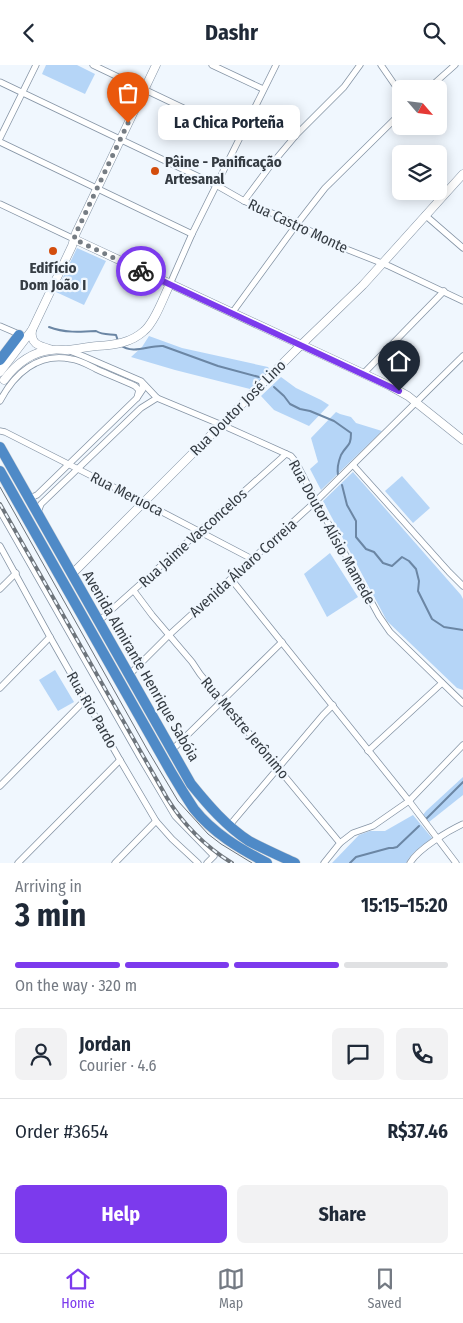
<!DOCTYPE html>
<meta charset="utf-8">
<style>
:root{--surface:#fff;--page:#f2f2f3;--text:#1f2937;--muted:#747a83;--line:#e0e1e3;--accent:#7c3aed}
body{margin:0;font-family:"Fira Sans Condensed",sans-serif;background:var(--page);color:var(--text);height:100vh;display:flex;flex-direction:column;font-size:19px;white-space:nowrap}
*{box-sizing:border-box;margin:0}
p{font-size:16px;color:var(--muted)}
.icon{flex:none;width:28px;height:28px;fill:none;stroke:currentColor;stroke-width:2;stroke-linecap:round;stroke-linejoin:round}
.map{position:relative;height:798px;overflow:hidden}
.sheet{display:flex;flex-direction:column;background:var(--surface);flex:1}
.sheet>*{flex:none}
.needle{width:32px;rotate:118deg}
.buttons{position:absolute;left:392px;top:15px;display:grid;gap:10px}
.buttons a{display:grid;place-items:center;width:55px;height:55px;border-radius:8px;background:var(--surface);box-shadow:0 2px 12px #0003;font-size:25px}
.pin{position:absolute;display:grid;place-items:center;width:42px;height:42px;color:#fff;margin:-51px -21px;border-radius:50% 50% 50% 0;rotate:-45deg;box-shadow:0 0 5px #0007}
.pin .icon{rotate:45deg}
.courier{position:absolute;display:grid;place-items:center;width:50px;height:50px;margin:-25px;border:4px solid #7c3aed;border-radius:50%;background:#fff;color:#222;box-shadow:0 1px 6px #0007}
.bubble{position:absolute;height:35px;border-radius:8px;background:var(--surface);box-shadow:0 2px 12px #0003;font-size:16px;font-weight:700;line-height:35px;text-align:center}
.headline em{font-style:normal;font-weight:700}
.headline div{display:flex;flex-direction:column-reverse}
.headline{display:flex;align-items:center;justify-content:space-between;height:85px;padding:0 15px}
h1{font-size:32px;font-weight:700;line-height:38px}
.bar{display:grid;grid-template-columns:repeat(4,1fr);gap:8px 5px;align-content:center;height:60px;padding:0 15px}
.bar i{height:6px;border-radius:4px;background:var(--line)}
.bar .selected{background:var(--accent)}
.bar p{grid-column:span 4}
.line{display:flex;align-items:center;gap:12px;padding:0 15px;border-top:1px solid var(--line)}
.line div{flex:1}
.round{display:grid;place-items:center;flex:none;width:52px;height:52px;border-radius:8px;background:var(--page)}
.action{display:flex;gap:10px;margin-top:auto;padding:10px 15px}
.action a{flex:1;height:58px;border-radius:8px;background:var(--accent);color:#fff;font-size:20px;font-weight:700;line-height:58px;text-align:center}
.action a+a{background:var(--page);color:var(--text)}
header{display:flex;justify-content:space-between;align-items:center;height:65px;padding:0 15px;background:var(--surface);font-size:22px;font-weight:700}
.menu{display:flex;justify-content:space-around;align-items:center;height:70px;border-top:1px solid var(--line);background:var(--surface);font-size:14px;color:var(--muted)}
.menu a{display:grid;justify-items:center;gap:2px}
.menu .selected{color:var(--accent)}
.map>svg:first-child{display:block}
.green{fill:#b5d5f7}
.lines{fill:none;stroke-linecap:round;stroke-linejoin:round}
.stream{stroke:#6b86a4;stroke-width:2}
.street-casing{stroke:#8594a5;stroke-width:7}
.secondary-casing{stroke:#8594a5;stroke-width:9}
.highway-casing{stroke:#d3d4d6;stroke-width:11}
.street{stroke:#fff;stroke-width:5.5}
.secondary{stroke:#fff;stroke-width:8}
.highway{stroke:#4f8ac7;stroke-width:10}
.tram{stroke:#6e757c;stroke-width:1}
.rail-casing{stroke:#6e757c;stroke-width:4}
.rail{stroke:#f0f7fe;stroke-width:2;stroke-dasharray:5.5;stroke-linecap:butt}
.done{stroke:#767d84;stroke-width:5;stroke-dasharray:0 9}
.route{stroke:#7c3aed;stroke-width:6}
.poi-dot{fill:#d34d0d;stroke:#f0f7fe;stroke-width:2}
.labels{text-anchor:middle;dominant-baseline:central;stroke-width:4.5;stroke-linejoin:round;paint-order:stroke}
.poi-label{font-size:15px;font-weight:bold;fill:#353c43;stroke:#f0f7fe;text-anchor:start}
.street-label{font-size:15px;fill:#353c43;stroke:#f0f7fe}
</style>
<header><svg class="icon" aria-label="back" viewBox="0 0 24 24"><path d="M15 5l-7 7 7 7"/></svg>Dashr<svg class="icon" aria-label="search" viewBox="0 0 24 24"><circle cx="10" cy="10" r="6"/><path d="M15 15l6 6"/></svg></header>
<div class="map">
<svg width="463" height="798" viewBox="0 0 463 798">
<rect width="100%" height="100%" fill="#f0f7fe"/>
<g class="green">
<path d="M46 0H77L95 9 85 29 42 9Z"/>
<path d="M77 183 106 196 84 240 56 227Z"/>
<path d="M149 271 182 283 268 302 270 305 250 324 175 305 131 292 142 282Z"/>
<path d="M281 312 296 323 321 335 329 340 309 361 274 345 261 331Z"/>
<path d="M336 347 340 349 351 352 356 358 382 366 321 425 310 404 318 397 311 373Z"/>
<path d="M353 407 461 530 463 534V625L457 623 387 556 323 436Z"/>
<path d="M402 411 430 443 413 458 385 426Z"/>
<path d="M330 488 358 532 327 552 304 509Z"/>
<path d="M55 605 74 637 58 646 39 615Z"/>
<path d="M463 712V730L429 757 423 750 426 746Z"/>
<path d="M413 750 432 773C422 781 412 787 406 798H332L359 770 370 766H385Z"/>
</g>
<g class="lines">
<g class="stream">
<path d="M49 262C64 268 80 267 96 266 102 270 110 269 116 270L118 276"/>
<path d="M120 280C134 290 148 280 163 281L218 301 259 312"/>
<path d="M274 322 284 331 290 339 300 344 310 346 334 356 351 368C351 382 347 379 341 390 339 395 337 404 338 410"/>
<path d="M342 420 347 440 356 456V472L366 484 374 487 383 498 392 501 402 492 409 496 416 504 419 516 418 526 432 554 444 562 463 565"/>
<path d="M426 754 463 717"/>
<path d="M350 798 356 792 389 783H393L397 782 419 761"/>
</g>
<defs>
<g id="street">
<path d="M93 0 240 70"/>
<path d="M212 0 263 24"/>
<path d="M381 0 401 29"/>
<path d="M0 17 216 120 244 136 297 159 341 182 389 201 463 236"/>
<path d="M428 24 455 0"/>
<path d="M0 73 36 0"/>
<path d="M0 77 192 169"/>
<path d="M244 136 270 101 297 69 344 22 360 0"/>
<path d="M0 139 74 174"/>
<path d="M425 150 463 183"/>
<path d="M170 219 192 169 276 0"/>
<path d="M232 248 297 159 325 123 401 48"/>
<path d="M0 261 21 270"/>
<path d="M70 286 83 291 141 316 157 333 222 360 291 391 296 397 316 436 379 551 390 567 463 638"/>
<path d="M363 309 444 226"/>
<path d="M0 336C14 309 38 287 71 294 80 295 88 300 96 304 109 310 122 315 135 321L139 325 137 333"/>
<path d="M0 366 5 367 143 437 252 494"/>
<path d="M353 400 449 507 463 521"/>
<path d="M30 433 37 430 137 333 143 324 142 318"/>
<path d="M0 446 140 692 175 751 214 791 207 798"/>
<path d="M38 447 41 439 141 343 157 333"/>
<path d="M0 481 50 572 120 695 156 756 172 774 198 798"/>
<path d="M231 514 409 736 456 798"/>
<path d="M0 524 16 508"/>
<path d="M134 526 152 550 192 597 200 609 340 778 324 798"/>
<path d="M99 556 286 389"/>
<path d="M129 610 169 570 316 436 463 291"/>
<path d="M0 623 50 572"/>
<path d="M172 685 282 577"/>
<path d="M368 686 442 618"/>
<path d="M0 721 86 634"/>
<path d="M229 761 323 650 333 640"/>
<path d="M340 778 353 768 373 761 409 736 463 680"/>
<path d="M18 798 120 695"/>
<path d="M115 798 156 756"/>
<path d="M410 798C418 784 448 766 463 759"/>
</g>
<g id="secondary">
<path d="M74 174 390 321 408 331 463 375"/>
<path d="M32 265C30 279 39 281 50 284"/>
<path d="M0 307 32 265 72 181 76 168 156 0"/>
<path d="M4 315C16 299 31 287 51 285 56 284 62 285 67 285 77 284 87 282 97 281 114 280 131 278 144 266 155 257 163 233 170 219"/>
<path d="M72 509 301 280 363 220 463 109"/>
</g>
<g id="highway">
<path d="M0 295 19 270"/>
<path d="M0 382 191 719C208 740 226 761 249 776 264 784 280 791 295 798"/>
<path d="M0 406 171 707C178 719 186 732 194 744 213 768 240 784 267 798"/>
</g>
</defs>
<use href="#street" class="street-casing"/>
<use href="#secondary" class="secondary-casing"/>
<use href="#highway" class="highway-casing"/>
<use href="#street" class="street"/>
<use href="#secondary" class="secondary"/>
<use href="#highway" class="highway"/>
<path class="tram" d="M0 422 147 684 178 736 208 769 221 779 252 798"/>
<defs>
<path id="rail" d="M0 439 167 733C183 759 206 782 232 798"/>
</defs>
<use href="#rail" class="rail-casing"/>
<use href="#rail" class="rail"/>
</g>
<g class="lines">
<path class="done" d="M128 58 76 168 74 174 141 206"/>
<path class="route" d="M141 206 399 326"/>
</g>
<g class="poi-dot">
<circle cx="155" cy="106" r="5"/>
<circle cx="53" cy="186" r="5"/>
</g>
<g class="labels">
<g class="poi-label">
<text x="165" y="97">Pâine - Panificação<tspan x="165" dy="17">Artesanal</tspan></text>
<text x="53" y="203" text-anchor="middle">Edifício<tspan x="53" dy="17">Dom João I</tspan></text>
</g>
<g class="street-label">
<text transform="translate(298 161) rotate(25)">Rua Castro Monte</text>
<text transform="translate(238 343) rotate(-45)">Rua Doutor José Lino</text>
<text transform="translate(127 429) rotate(27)">Rua Meruoca</text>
<text transform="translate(332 467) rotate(61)">Rua Doutor Alísio Mamede</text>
<text transform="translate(193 473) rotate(-42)">Rua Jaime Vasconcelos</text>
<text transform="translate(243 503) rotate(-42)">Avenida Álvaro Correia</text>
<text transform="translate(141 601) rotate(60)">Avenida Almirante Henrique Sabóia</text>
<text transform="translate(92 645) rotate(60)">Rua Rio Pardo</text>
<text transform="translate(245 663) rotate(50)">Rua Mestre Jerônimo</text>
</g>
</g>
</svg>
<div class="buttons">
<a><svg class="needle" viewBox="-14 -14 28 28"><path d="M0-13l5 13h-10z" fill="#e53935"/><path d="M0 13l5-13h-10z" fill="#747a83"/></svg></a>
<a><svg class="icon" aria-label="layers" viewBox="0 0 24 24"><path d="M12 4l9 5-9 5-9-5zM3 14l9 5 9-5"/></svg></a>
</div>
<div class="pin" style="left:128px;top:58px;background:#ea580c"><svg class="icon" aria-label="bag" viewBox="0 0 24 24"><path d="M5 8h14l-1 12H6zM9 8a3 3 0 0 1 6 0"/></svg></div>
<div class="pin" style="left:399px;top:326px;background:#1f2937"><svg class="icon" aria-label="home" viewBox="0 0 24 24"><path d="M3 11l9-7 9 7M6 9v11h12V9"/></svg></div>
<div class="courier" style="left:141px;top:206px"><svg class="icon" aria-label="bike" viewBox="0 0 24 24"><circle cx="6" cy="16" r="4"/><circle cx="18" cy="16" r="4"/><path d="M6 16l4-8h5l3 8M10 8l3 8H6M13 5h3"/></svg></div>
<div class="bubble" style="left:158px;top:40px;width:142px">La Chica Porteña</div>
</div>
<section class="sheet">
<div class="headline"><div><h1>3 min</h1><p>Arriving in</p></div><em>15:15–15:20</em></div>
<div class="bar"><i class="selected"></i><i class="selected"></i><i class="selected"></i><i></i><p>On the way · 320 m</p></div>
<div class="line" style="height:90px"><a class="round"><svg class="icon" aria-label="person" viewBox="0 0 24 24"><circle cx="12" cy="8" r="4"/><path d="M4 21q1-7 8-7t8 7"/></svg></a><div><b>Jordan</b><p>Courier · 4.6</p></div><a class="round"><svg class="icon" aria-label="chat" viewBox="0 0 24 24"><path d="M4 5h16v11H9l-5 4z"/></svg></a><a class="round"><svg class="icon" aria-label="phone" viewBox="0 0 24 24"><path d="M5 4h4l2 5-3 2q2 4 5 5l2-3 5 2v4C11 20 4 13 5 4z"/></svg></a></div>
<div class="line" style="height:65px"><div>Order #3654</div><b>R$37.46</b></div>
<div class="action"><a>Help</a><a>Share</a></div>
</section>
<nav class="menu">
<a class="selected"><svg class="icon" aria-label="home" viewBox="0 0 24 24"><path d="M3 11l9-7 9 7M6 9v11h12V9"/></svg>Home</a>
<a><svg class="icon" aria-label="map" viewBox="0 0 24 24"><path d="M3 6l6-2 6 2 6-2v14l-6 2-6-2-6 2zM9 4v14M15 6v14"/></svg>Map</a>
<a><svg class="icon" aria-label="saved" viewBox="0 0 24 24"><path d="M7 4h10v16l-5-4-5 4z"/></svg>Saved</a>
</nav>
